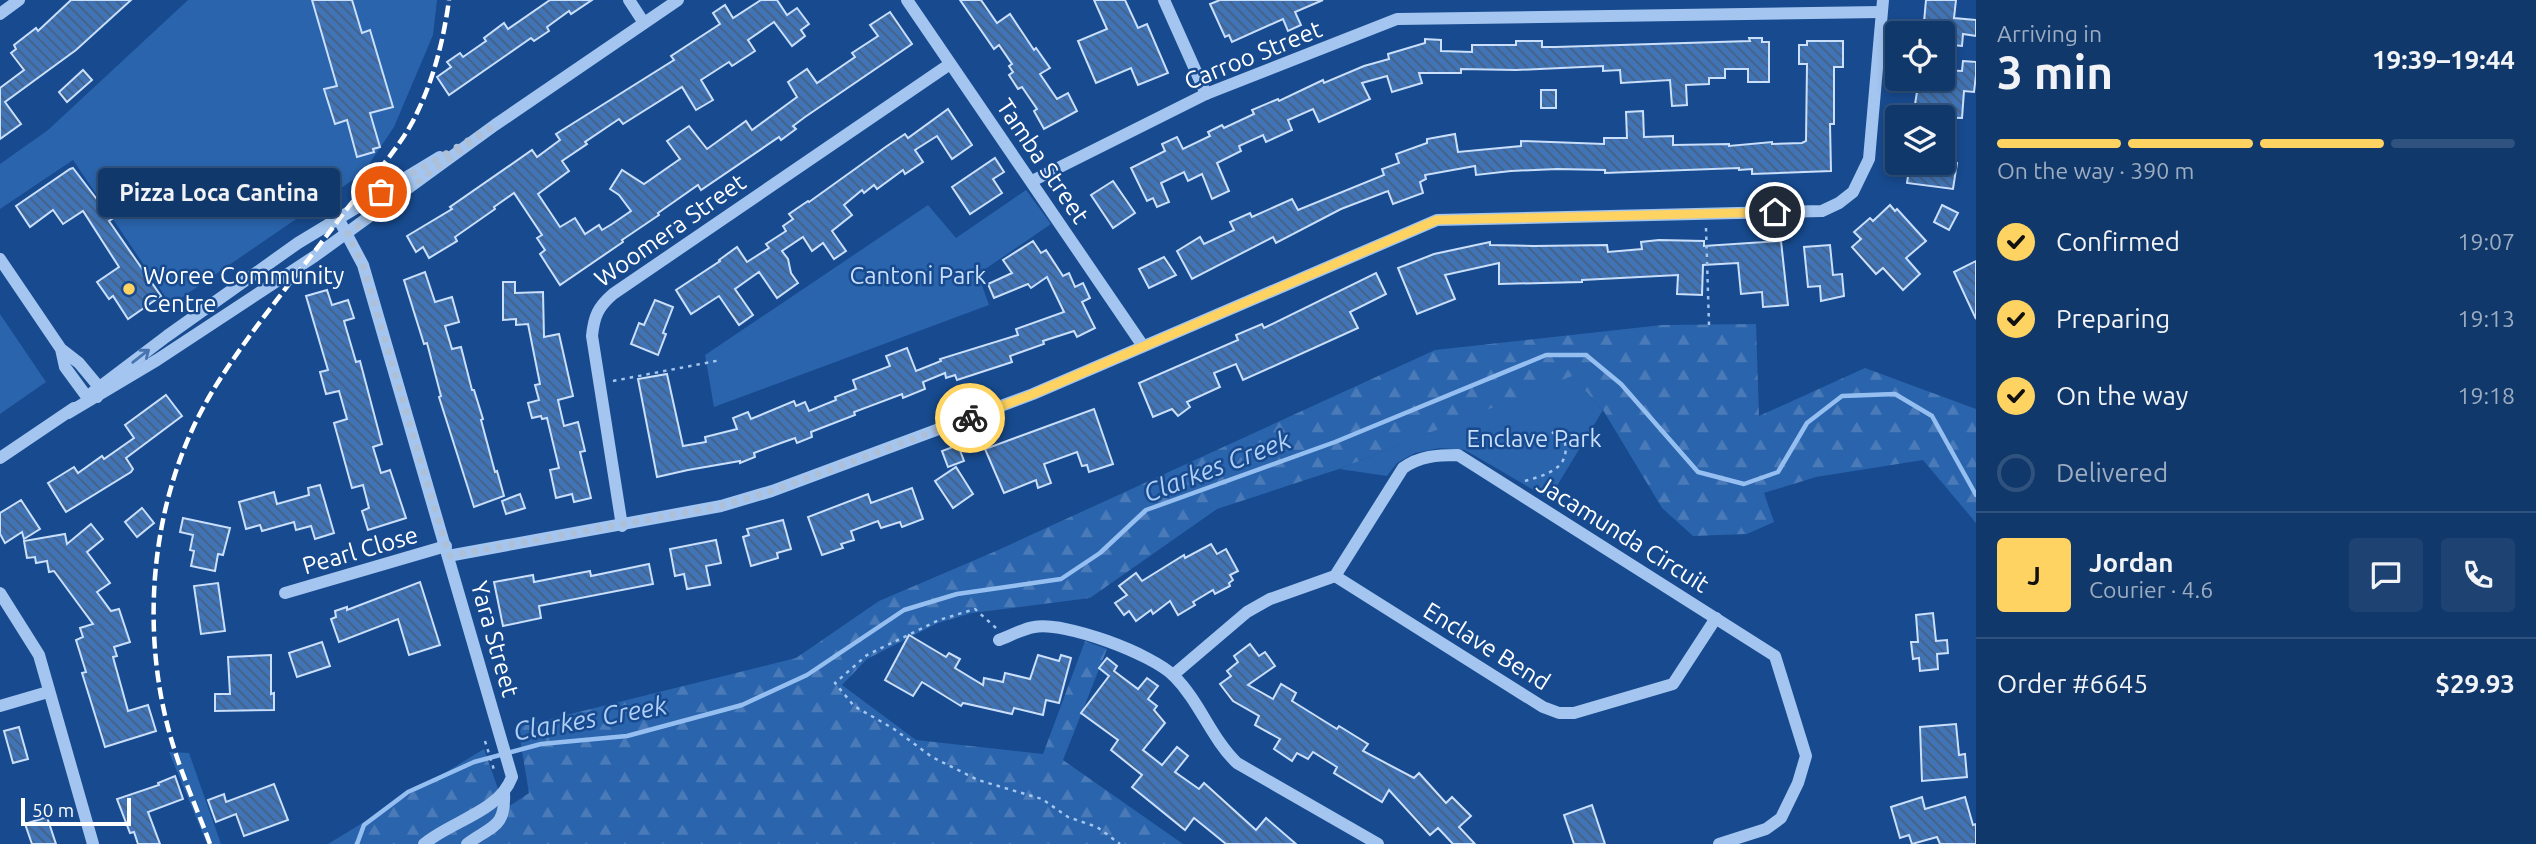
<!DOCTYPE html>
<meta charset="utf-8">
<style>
:root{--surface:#11386a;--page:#1e4372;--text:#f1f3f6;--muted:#9cacc1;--line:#30527e;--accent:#ffd361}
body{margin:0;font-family:Ubuntu,sans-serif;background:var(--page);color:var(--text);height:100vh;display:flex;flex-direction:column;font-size:26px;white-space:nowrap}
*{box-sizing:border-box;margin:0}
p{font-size:23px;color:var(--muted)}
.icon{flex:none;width:38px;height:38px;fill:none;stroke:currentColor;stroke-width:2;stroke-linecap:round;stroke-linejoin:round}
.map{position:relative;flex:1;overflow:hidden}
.details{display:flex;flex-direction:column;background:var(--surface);width:560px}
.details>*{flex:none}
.controls{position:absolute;left:1885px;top:21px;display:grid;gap:14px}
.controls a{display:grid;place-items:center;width:70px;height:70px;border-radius:7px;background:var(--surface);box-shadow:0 4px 10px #0003,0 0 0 2px var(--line);font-size:35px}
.scale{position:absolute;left:21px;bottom:18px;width:110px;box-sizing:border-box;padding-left:7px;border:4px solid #fff;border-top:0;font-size:19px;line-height:24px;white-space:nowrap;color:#fff;-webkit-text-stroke:5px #174a8e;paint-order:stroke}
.pin{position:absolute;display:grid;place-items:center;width:60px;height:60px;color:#fff;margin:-30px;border:4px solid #fff;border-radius:50%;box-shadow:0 2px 7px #0007}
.courier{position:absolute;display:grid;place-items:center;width:70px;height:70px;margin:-35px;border:5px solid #ffd361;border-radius:50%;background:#fff;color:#222;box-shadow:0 2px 9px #0007}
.bubble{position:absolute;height:49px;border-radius:7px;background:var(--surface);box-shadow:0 4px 10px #0003,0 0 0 2px var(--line);font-size:23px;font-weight:700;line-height:49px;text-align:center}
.head em{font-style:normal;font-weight:700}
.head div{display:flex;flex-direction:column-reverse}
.head{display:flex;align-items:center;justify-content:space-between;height:119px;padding:0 21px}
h1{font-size:46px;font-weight:700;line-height:52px}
.bar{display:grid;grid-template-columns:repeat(4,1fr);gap:10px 7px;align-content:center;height:84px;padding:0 21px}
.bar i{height:9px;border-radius:5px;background:var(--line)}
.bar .current{background:var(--accent)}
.bar p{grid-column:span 4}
.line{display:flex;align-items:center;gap:18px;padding:0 21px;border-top:2px solid var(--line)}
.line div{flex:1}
.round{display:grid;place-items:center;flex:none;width:74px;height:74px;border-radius:7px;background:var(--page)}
ol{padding:0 21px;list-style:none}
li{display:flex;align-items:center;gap:21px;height:77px}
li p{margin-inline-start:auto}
li .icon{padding:7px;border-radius:50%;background:var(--accent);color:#111;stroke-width:4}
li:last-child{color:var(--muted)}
li i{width:38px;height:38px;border:4px solid var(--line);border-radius:50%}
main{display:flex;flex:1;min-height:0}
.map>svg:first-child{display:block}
.green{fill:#2a64ac}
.forest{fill:url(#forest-firs)}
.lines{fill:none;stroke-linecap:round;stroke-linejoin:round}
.stream{stroke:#96bff1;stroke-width:4.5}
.building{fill:url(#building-back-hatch);stroke:#c9dffb;stroke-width:2}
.path{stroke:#a3c5ef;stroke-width:2.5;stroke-dasharray:3.5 5;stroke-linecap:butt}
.minor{stroke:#a3c5ef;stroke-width:12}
.rail{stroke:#fff;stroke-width:4.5;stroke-dasharray:12 5;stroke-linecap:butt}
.oneway{stroke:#4875b0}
.done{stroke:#aec0d7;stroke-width:7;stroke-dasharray:0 12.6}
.route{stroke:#ffd361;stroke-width:9}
.poi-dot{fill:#ffd361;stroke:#174a8e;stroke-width:2.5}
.labels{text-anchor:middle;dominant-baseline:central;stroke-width:5;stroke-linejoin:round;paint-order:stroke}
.street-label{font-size:24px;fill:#fff;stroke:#174a8e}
.poi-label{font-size:24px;fill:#fff;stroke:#174a8e;text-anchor:start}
.park-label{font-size:24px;fill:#c9dffb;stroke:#174a8e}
.water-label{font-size:26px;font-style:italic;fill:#afcff6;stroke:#174a8e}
</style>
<main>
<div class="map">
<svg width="1976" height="844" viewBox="0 0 1976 844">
<defs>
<pattern id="forest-firs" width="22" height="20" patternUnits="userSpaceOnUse" patternTransform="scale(1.75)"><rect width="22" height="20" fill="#2a64ac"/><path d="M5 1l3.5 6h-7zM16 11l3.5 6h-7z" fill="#4a7bb8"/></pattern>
<pattern id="building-back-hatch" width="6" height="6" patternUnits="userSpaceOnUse" patternTransform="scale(1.75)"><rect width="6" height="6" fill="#4074b6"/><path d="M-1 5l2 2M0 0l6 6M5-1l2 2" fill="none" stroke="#466081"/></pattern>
</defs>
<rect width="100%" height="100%" fill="#174a8e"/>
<g class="green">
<path d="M188 0H437L433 35 394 127 363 173 171 305 73 160 0 209V164L48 130Z"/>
<path d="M1026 190 1051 224 978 274 989 305 714 407 705 355 928 205 956 238Z"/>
<path d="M0 314 46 382 0 414Z"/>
<path d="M1572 375 1603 410 1549 499 1465 450 1440 448 1415 453 1397 463 1387 476 1339 469Z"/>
<path d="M169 752 189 753 221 844H207Z"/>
</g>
<path class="forest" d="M1756 324 1759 416 1865 368 1976 409V523L1923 460 1816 477 1764 493 1774 522 1747 534 1693 536 1662 508 1603 410 1572 376 1339 469 1217 509 1090 598 972 613 938 623 867 659 842 685 916 740 1043 754 1085 641 1107 649 1063 760 1183 844H328L484 749 505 809 529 793 518 727 796 658 879 601 996 551 1435 350 1662 325Z"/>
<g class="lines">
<path class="stream" d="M357 844 364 825 408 792 474 762 541 744 627 736 742 705 807 675 904 610 957 594 1061 579 1100 553 1146 510 1335 442 1546 355H1586L1621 384 1698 472 1744 484 1778 472 1807 423 1842 396 1895 394 1932 416 1976 495"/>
</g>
<g class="building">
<path d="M71 0H131L76 50 5 102 21 124 0 139V88L24 70 11 53 16 49 14 45 36 28 38 31Z"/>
<path d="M312 0H352L362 33 370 30 393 107 370 113 380 147 373 149 374 152 357 157 347 120 335 124 324 89 337 86Z"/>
<path d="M550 0H592L571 14 569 11 547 27 549 31 534 41 531 38 449 95 437 77 451 67 447 62 460 53 463 57 486 41 484 38 504 23 508 29Z"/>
<path d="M761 0H777L787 15 797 8 809 24 801 30 805 36 792 46 774 22 748 40 755 51 732 66 729 62 701 80 713 100 696 110 682 87 623 124 619 119 585 142 587 144 562 161 569 171 538 194 560 227 575 218 585 234 599 225 602 230 612 224 631 211 619 195 610 189 622 170 644 184 680 159 667 141 689 126 707 149 746 121 752 130 797 97 788 82 807 69 817 83 855 57 852 53 878 36 870 25 890 12 912 44 805 117 793 126 796 129 781 140 779 137 701 190 698 185 658 213 659 215 622 240 623 242 560 285 540 254 545 250 537 238 542 235 514 193 494 207 495 209 455 237 457 241 429 258 423 247 416 252 407 236 452 209 450 207 532 150 537 157 560 140 556 134 674 60 671 56 720 24 713 13 725 5 733 18Z"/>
<path d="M960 0H981L997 23 1010 14 1034 50 1036 48 1050 68 1040 74 1057 99 1068 93 1077 111 1044 129 1034 111 1037 109 1022 87 1018 89 1009 75 1013 72 1009 66 1012 64 999 45 994 49Z"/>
<path d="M1094 0H1125L1138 28 1147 24 1168 73 1138 85 1131 68 1096 83 1078 41 1107 29Z"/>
<path d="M1220 0H1323L1295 12 1301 25 1288 31 1283 19 1232 42 1229 35 1225 37 1210 4Z"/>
<path d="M1926 0H1956L1954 18 1976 20V36L1963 34 1962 46 1942 44V33H1923Z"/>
<path d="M1749 38H1762V42H1769V82H1748V69H1725V78H1709V84L1686 85 1687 105 1672 106 1670 80 1621 83 1620 70 1603 71V66L1516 70 1461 69V73H1419L1422 83 1392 92 1387 76 1362 83 1370 99 1319 122 1313 109 1288 120 1292 130 1266 142 1263 135 1239 146 1241 151 1217 163 1229 191 1212 199 1202 174 1188 181 1184 172 1161 183 1169 202 1157 207 1153 198 1147 201 1131 168 1165 151 1162 144 1177 137 1183 149 1210 136 1208 132 1222 125 1224 128 1254 114 1252 110 1278 99 1279 101 1323 80 1324 83 1364 66 1389 59 1388 54 1425 43V39L1441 40V51L1472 52V45H1516V41H1542V47H1555L1750 41Z"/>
<path d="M1807 41H1843V67H1834V124H1830L1831 171 1752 174V169L1739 170V168L1605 173V170L1557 169 1511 171 1476 175 1475 166 1425 175 1426 179 1420 182 1423 193 1393 204 1388 191 1341 209 1276 243 1273 237 1192 279 1177 251 1200 237 1204 244 1234 230 1230 222 1250 213 1252 217 1292 199 1298 210 1384 175 1382 169 1399 163 1396 154 1427 143V139L1455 134 1458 152 1521 146V141L1604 144V138H1627L1626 112 1643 111 1644 137 1673 136V145L1729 144V146L1772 142V144L1802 143 1806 141 1807 64H1799V45H1807Z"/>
<path d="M1963 61 1976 62V75L1974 92 1964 91 1962 118 1913 117 1919 79H1942V70L1962 71Z"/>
<path d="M83 70 92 80 67 102 59 92Z"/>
<rect x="1541" y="90" width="15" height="18"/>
<path d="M948 109 972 145 952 159 937 136 915 150 923 162 905 174 903 170 877 189 874 185 864 193 862 190 844 205 852 215 832 231 846 251 834 259 823 243 812 251 803 237 782 251 788 259 791 273 798 283 777 298 759 272 735 289 753 315 739 325 719 296 691 314 676 290 720 261 719 260 737 247 747 262 769 248 766 244 786 231 783 226 793 219 789 214 808 201 809 202 887 146 905 134 908 138Z"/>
<path d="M995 158 1004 172 993 179 1002 193 970 214 952 187Z"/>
<path d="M1942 161 1957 163 1953 189 1907 183 1910 163Z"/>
<path d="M73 168 112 219 109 221 161 296 128 319 113 296 109 299 97 282 119 267 83 211 63 224 53 210 30 227 16 206 70 169Z"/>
<path d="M1113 181 1135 213 1113 228 1091 195Z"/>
<path d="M1890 205 1895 211 1897 209 1926 241 1906 258 1920 274 1903 290 1883 268 1876 274 1852 247 1861 239 1854 232 1870 218 1873 221Z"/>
<path d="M1942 205 1958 213 1949 230 1934 222Z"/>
<path d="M1659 240 1704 241V246L1781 241 1788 305 1763 307 1762 292 1741 294 1738 263 1703 265 1702 295 1677 294 1678 275 1582 280V282L1499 284V263L1445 275 1455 299 1417 314 1398 268 1434 254 1490 242V245L1534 246 1607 245 1608 252 1642 249 1641 242Z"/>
<path d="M1033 241 1041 253 1046 250 1063 276 1069 273 1075 287 1083 283 1090 298 1082 302 1095 328 1077 337 1074 331 1043 341 1044 344 1010 356 1012 362 957 380 955 375 946 378 945 373 923 382 925 389 903 398 902 394 854 412 855 415 811 432 812 437 797 443 795 438 781 443 754 453 755 457 740 463V461L688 470 657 477 638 379 667 374 683 446 706 442 705 437 737 429 733 418 748 412 751 419 794 401 796 406 805 402 809 411 836 400 835 397 856 389 853 380 890 366 886 356 907 348 916 371 941 361 940 359 1018 335 1016 329 1064 312 1047 277 1031 288 1028 284 994 298 988 284 1012 273 1003 260Z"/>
<path d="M1830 245 1833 275 1842 274 1844 296 1821 301 1820 286 1808 287 1804 247Z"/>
<path d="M1164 257 1176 275 1149 288 1139 269Z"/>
<path d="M1976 261V319L1954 272Z"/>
<path d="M425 272 435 302 452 297 459 322 445 326 452 349 461 347 472 390H474L483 419 481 420 495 472 497 471 504 496 474 507 439 397 441 396 427 343 424 344 404 280Z"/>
<path d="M1376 273 1386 294 1350 312 1358 328 1243 380 1236 364 1214 373 1220 387 1187 402 1190 407 1178 416 1172 409 1153 417 1139 383 1238 340 1236 335 1262 324 1264 328Z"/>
<path d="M503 282H515V293L543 292 544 337 559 334 573 396 558 400 564 426 578 422 585 451 580 452 591 498 574 502 572 494 556 498 550 470 559 468 547 418 542 419 541 416 532 418 528 403 539 400 535 385 540 384 528 324 516 325V319L503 320Z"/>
<path d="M327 290 332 305 348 300 354 318 344 321 356 362 360 361 382 444 373 447 381 473 390 470 406 518 368 530 362 511 369 508 363 485 352 488 334 423 347 419 339 391 326 394 320 372 328 370 306 296Z"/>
<path d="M655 300 673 307 663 333 666 334 658 355 631 344 639 323 644 325Z"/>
<path d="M166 395 182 416 126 458 133 469 131 472 66 512 48 483 74 467 78 473 102 456 104 459 134 438 125 425Z"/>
<path d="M1094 409 1113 464 1089 472 1087 465 1082 466 1077 452 1044 464 1051 483 1038 488 1036 480 1004 493 985 449Z"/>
<path d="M958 445 964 461 948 467 942 451Z"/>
<path d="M956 467 973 494 953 508 935 481Z"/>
<path d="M320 485 334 533 315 539 311 526 296 530 294 522 262 531 260 525 246 529 239 502 274 492 277 504 309 495 308 488Z"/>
<path d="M912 488 923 519 902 527 900 522 881 528 878 521 851 531 854 540 841 544 843 548 822 555 808 517 868 494 871 503Z"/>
<path d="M520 494 525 508 506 514 502 501Z"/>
<path d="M21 500 40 529 24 539 22 532 5 543 0 534V513Z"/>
<path d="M142 508 154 523 137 537 125 522Z"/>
<path d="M183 518 230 528 223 555 218 554 215 571 191 566 194 551 190 550 193 535 180 532Z"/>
<path d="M783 520 791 549 777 553 778 558 751 566 743 537 749 535 747 529Z"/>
<path d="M91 524 103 539 87 552 110 583 97 592 111 611 119 609 130 642 114 647 117 656 113 657 128 711 148 705 156 731 105 747 82 673 86 672 76 640 83 637 80 628 93 624 54 571 49 572 47 561 36 563 35 557 27 558 24 541 65 534 67 544Z"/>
<path d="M716 540 721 563 706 566 710 585 687 589 684 574 675 576 670 549Z"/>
<path d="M1211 544 1217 554 1226 549 1238 571 1230 575 1233 580 1229 583 1230 586 1215 594 1213 590 1193 602 1195 605 1178 615 1170 601 1153 614 1151 610 1136 621 1129 611 1124 615 1115 603 1127 595 1119 586 1136 573 1142 581 1184 555 1185 558Z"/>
<path d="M649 564 653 584 539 606 541 618 503 626 494 582 533 575 534 582 590 571 591 576Z"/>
<path d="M420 582 440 645 409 655 398 619 339 642 331 619 336 617 335 611 347 607V610Z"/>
<path d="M218 583 225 631 201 634 194 586Z"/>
<path d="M1933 613 1936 641 1947 640 1948 653 1937 654 1938 669 1920 671 1919 658 1913 659 1911 642H1918L1916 615Z"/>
<path d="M909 635 946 657 949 653 960 659 955 668 983 685 984 678 1003 682 1005 673 1030 679 1038 655 1059 661 1061 655 1071 658 1059 703 1046 700 1043 715 1014 708 1012 714 963 703 961 706 922 682 913 696 885 680Z"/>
<path d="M322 642 330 666 297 677 289 653Z"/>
<path d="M1250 644 1259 656 1265 652 1275 666 1248 685 1273 699 1281 684 1296 693 1292 701 1337 729 1339 726 1368 744 1363 751 1414 778 1419 773 1446 803 1452 797 1471 816 1459 827 1475 844H1453L1438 828 1430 835 1389 790 1382 802 1334 773 1337 767 1313 752 1308 759 1297 753 1292 761 1274 749 1280 739 1255 725 1259 716 1233 701 1220 684 1231 676 1227 671 1238 662 1234 656Z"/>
<path d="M271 655V694L274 693V710L215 711V694H230L228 657Z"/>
<path d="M1107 658 1117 666 1114 671 1138 689 1147 678 1158 686 1148 699 1157 706 1154 710 1165 723 1143 750 1162 765 1177 747 1188 756 1175 772 1199 789 1204 783 1256 830 1266 818 1296 844H1226L1194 818 1185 830 1132 787 1142 775 1111 750 1118 740 1081 713 1109 676 1099 668Z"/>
<path d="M1956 724 1959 755 1965 754 1967 777 1922 781 1920 727Z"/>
<path d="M19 727 28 759 13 763 4 731Z"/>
<path d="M175 776 183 799 148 812 160 844H138L134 832 130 833 117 799 159 785 158 783Z"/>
<path d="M274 784 288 820 244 836 236 814 216 822 208 800 224 794 226 802Z"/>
<path d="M1922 797 1925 809 1965 797 1973 825 1976 824V844H1940L1937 837 1912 844 1909 835 1900 838 1891 807Z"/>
<path d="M1592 805 1605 844H1574L1564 815Z"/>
<path d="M47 817 56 844H32L25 824Z"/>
</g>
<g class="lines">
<g class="path">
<path d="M1706 228 1709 325"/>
<path d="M613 381 721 360"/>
<path d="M1525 481C1545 475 1570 469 1565 443L1552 432"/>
<path d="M996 628 975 609 939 620 867 655 835 683 854 706 894 729 932 757 978 780 1042 799 1068 817 1097 827 1120 844"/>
<path d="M485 741 495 773"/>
</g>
<g class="minor">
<path d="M629 0 644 23"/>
<path d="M907 0 1143 346"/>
<path d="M1164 0 1206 94"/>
<path d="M0 14 19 0"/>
<path d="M1032 181 1206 94 1397 19 1881 12"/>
<path d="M338 218 363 265 512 777C499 812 451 821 424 844"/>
<path d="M0 259 61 349 79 363 99 387 97 397H87L65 367 61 349"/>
<path d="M93 392 167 336 298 243 440 157"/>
<path d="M68 413 157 360 315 256 495 125 678 0"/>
<path d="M0 458 74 408"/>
<path d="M622 526 592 336C594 316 598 307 613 294L950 64"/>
<path d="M448 556 721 506 772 491 1033 394 1437 220 1822 211 1839 203 1853 192 1869 159 1883 0"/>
<path d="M1335 576 1543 707 1559 713H1574L1673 684 1716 618"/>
<path d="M0 593 39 655 93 844"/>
<path d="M285 593 446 546"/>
<path d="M999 640C1010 636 1022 629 1034 627 1065 621 1152 654 1174 676 1200 702 1211 738 1237 763L1378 844"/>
<path d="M1173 675 1247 612 1270 599 1335 576 1403 468C1420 456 1437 455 1458 455L1775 656 1806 756 1798 783 1781 818 1766 829 1719 844"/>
<path d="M0 706 48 692"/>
<path d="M467 844C491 826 506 828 504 793"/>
</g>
<path class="rail" d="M210 844C198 811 183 778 173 745 138 632 150 495 212 392 249 331 297 276 340 218 364 186 394 156 413 121 433 82 443 43 449 0"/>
</g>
<defs><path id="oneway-shaft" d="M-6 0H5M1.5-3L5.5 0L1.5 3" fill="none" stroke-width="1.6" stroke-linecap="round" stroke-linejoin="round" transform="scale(1.75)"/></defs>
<use class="oneway" href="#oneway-shaft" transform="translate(141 356) rotate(-38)"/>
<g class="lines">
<path class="done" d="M381 192 495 125 347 234 363 265 449 556 721 506 772 491 970 418"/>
<path class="route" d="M970 418 1033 394 1437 220 1775 212"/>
</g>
<circle class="poi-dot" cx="129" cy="289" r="7"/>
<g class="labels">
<g class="street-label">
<text transform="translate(1253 55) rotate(-22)">Carroo Street</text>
<text transform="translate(1043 161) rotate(56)">Tamba Street</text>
<text transform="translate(670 230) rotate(-35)">Woomera Street</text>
<text transform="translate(1623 534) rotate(32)">Jacamunda Circuit</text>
<text transform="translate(360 550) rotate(-16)">Pearl Close</text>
<text transform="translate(495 639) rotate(74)">Yara Street</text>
<text transform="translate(1487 646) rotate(32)">Enclave Bend</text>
</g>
<g class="poi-label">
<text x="143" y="275">Woree Community<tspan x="143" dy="28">Centre</tspan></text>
</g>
<g class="park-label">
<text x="918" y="275">Cantoni Park</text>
<text x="1534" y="438">Enclave Park</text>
</g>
<g class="water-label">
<text transform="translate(1217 466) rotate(-21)">Clarkes Creek</text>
<text transform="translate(590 718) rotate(-10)">Clarkes Creek</text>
</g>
</g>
</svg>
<div class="controls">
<a><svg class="icon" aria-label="locate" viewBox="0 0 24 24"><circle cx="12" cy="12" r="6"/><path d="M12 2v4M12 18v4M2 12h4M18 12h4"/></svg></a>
<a><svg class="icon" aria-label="layers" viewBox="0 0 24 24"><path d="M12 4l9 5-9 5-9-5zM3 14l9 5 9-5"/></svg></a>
</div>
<div class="scale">50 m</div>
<div class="pin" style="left:381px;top:192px;background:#ea580c"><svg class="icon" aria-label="bag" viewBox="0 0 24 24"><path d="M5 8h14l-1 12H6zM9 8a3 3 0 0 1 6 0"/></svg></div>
<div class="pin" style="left:1775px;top:212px;background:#1f2937"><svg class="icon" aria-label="home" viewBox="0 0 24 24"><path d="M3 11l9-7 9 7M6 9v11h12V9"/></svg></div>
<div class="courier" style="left:970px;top:418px"><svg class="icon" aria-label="bike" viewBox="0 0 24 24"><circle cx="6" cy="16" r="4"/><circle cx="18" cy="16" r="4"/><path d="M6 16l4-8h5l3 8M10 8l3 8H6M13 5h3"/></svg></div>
<div class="bubble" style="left:98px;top:168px;width:242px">Pizza Loca Cantina</div>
</div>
<section class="details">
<div class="head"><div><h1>3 min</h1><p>Arriving in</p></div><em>19:39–19:44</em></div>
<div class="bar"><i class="current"></i><i class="current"></i><i class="current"></i><i></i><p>On the way · 390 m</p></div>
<ol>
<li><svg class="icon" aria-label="check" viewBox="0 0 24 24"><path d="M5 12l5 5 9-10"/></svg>Confirmed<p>19:07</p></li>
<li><svg class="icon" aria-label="check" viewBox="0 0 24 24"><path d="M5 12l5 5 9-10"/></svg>Preparing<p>19:13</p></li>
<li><svg class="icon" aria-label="check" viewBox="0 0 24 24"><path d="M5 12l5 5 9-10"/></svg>On the way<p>19:18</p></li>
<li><i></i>Delivered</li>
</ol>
<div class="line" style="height:126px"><b class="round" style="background:var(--accent);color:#111">J</b><div><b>Jordan</b><p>Courier · 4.6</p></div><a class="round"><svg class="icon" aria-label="chat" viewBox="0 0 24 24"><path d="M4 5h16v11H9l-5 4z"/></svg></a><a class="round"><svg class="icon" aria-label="phone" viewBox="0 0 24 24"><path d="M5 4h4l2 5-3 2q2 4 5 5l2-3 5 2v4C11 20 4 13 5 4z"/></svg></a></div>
<div class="line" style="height:91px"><div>Order #6645</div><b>$29.93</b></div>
</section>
</main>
